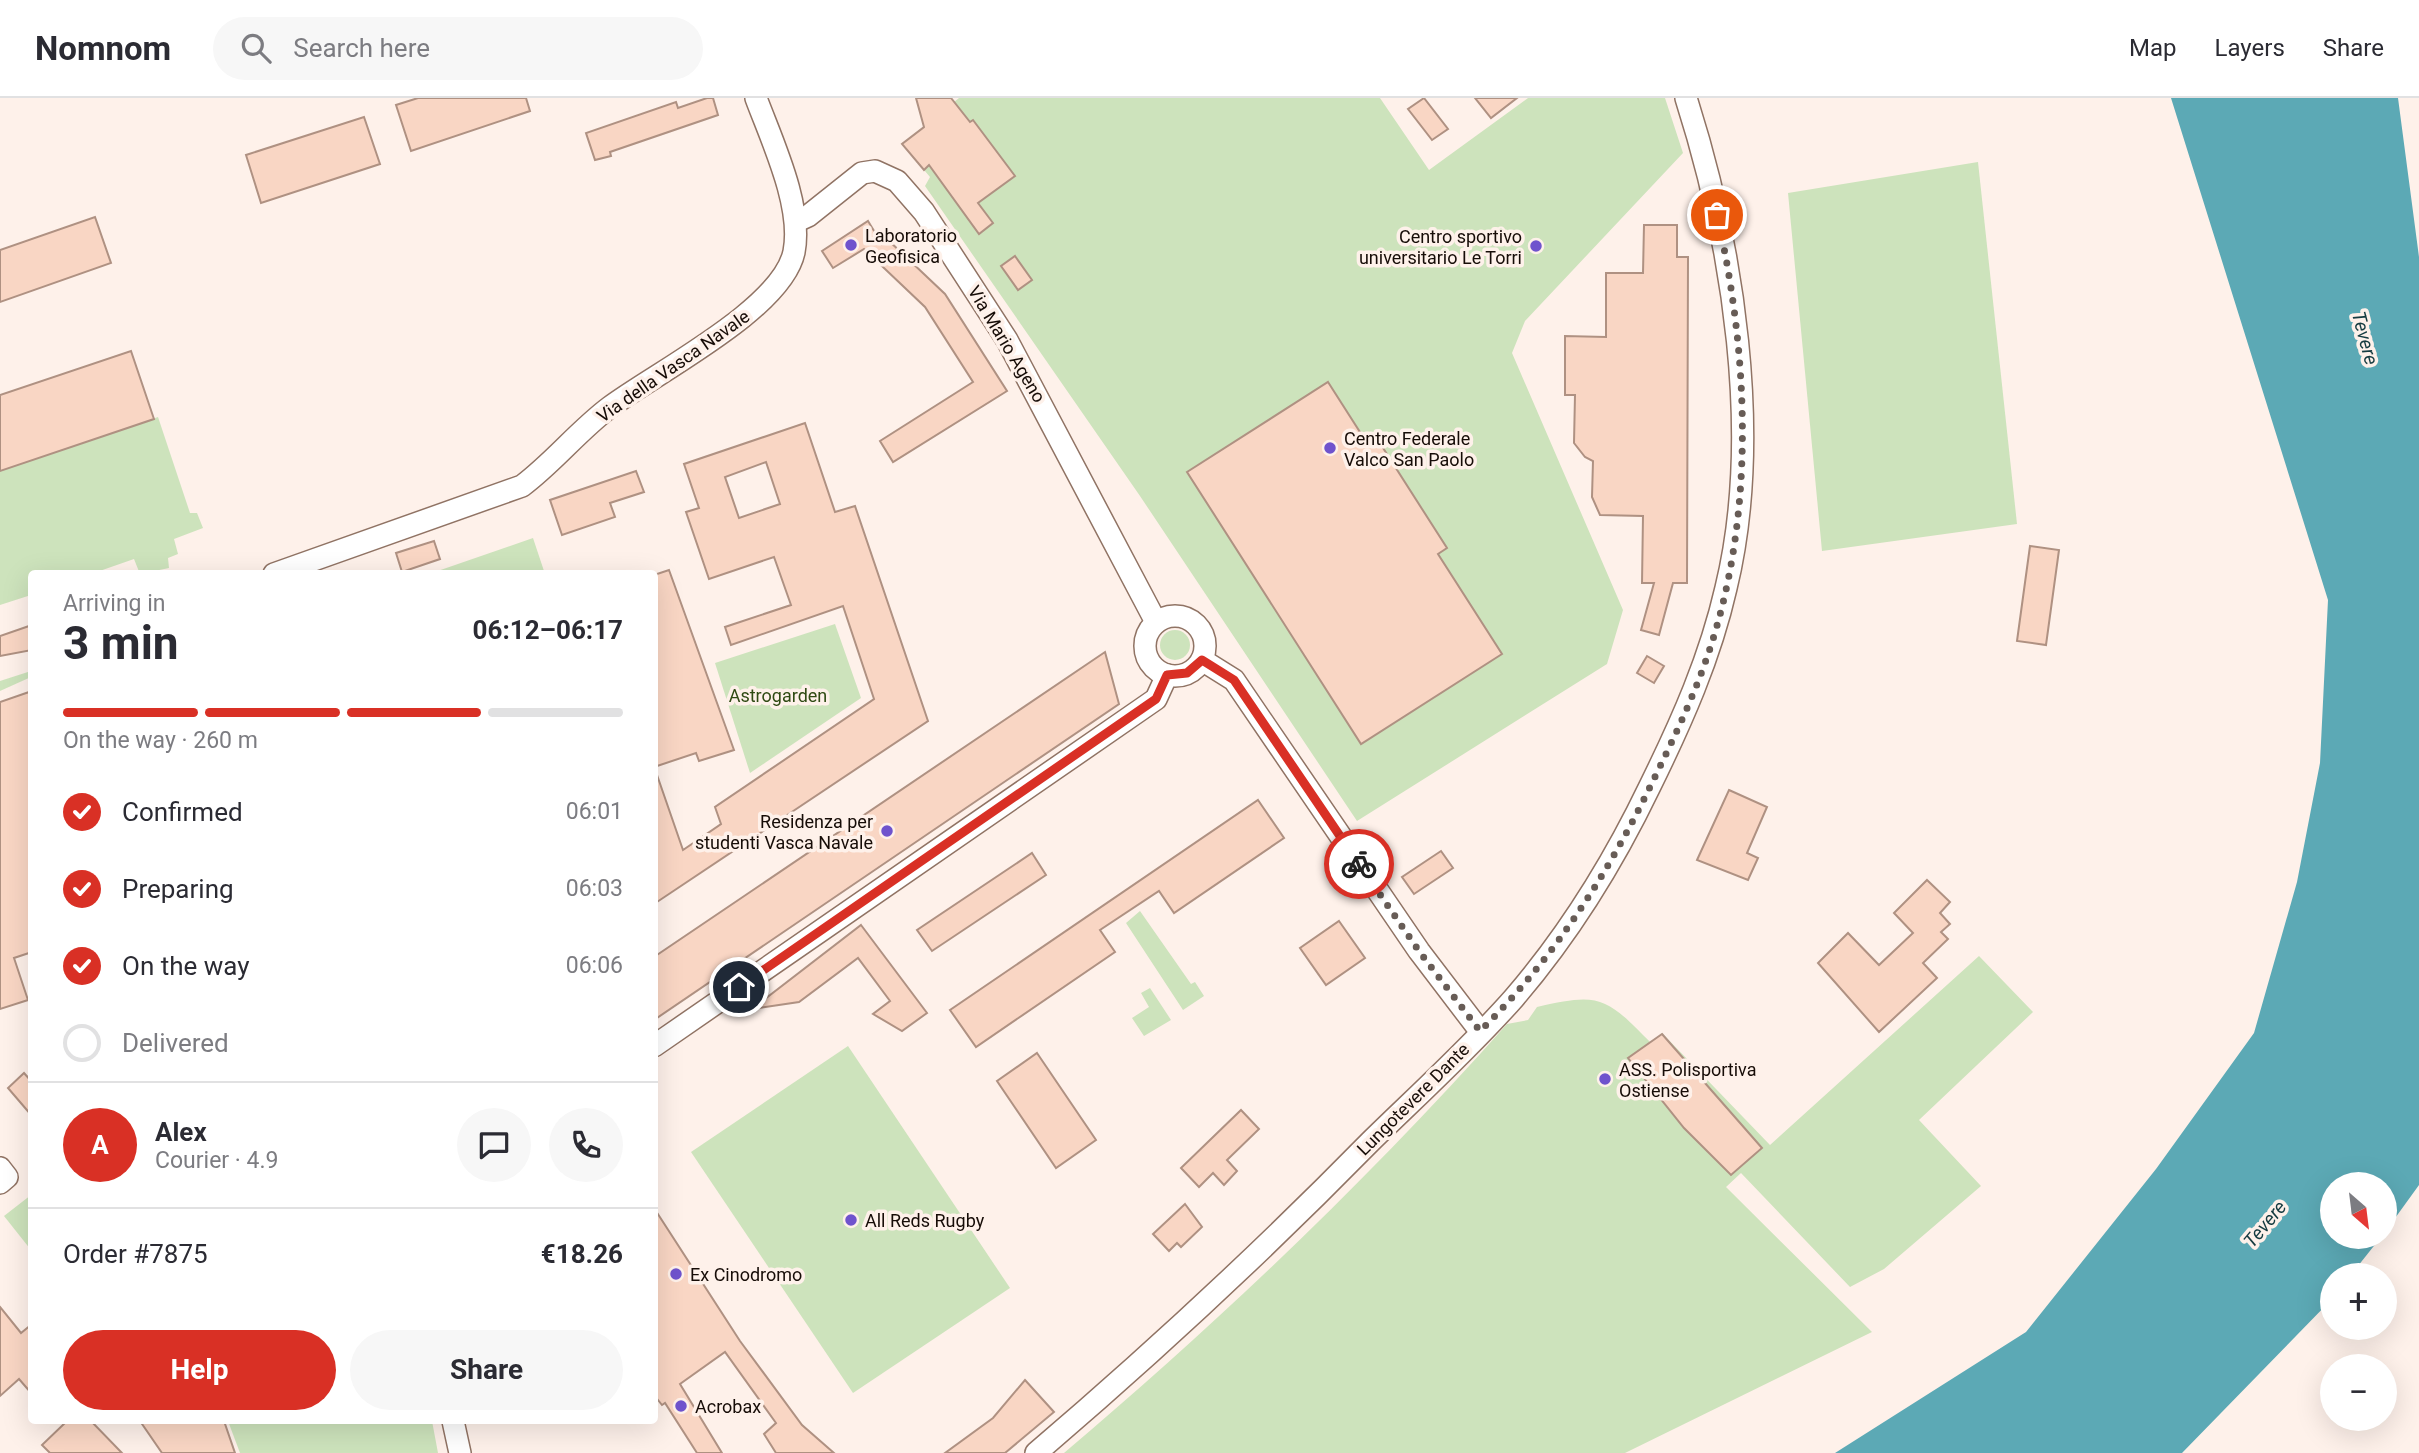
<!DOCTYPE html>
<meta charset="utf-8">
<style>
:root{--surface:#fff;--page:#f7f7f7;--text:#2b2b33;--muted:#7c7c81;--line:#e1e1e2;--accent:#d93025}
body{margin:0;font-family:Roboto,sans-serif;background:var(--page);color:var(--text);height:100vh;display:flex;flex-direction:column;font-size:26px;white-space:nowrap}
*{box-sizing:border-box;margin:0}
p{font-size:23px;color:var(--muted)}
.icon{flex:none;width:38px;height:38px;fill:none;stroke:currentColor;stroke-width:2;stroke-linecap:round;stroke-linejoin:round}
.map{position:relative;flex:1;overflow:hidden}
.side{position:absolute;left:28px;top:472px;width:630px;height:854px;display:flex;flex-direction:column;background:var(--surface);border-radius:7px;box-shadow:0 7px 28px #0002}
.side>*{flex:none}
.needle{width:46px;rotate:152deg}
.buttons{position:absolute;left:2320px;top:1074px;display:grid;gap:14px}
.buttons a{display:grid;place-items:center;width:77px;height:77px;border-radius:50%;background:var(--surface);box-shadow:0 7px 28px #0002;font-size:35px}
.pin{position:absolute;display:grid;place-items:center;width:60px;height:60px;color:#fff;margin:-30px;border:4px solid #fff;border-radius:50%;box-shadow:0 2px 7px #0007}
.courier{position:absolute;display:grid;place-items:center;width:70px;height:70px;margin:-35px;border:5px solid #d93025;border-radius:50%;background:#fff;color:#222;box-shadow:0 2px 9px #0007}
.summary em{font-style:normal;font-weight:700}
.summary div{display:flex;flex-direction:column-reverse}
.summary{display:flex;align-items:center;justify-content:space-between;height:119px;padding:0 35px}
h1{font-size:46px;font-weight:700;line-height:52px}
.bar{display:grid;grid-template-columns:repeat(4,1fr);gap:10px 7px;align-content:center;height:84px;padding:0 35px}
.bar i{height:9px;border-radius:5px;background:var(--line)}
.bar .selected{background:var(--accent)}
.bar p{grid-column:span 4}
.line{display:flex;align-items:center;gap:18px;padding:0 35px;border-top:2px solid var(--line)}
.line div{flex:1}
.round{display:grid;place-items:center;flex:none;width:74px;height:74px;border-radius:37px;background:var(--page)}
ol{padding:0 35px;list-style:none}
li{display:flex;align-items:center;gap:21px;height:77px}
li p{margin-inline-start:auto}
li .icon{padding:7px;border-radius:50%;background:var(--accent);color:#fff;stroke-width:4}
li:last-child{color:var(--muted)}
li i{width:38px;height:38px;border:4px solid var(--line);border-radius:50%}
.cta{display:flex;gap:14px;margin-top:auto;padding:14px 35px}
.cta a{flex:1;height:80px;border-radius:42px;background:var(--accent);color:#fff;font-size:28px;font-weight:700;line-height:80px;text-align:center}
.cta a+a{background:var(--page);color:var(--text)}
header{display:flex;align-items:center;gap:42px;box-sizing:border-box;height:98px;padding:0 35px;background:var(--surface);border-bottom:2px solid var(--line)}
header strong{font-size:33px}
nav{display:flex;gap:38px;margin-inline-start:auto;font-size:24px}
.search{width:490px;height:63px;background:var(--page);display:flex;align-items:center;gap:18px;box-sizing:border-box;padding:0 24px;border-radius:38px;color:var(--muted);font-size:26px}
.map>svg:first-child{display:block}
.green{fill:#cde3bc}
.water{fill:#5ca9b5}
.building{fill:#f9d6c4;stroke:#af9182;stroke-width:2;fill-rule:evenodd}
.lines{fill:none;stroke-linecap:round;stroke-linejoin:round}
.street-casing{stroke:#907364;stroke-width:24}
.street{stroke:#fff;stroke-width:21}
.done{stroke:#675c56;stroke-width:7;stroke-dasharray:0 12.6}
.route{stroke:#d93025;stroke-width:9}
.poi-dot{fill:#6f53cd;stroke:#fef1ea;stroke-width:2.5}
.labels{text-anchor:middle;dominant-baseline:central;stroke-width:7;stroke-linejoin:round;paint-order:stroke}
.poi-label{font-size:18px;fill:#160c07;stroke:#fef1ea;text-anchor:start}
.street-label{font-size:18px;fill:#160c07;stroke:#fef1ea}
.park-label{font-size:18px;fill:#2f4a13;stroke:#fef1ea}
.water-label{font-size:19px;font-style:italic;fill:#153b40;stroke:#fef1ea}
</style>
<header>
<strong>Nomnom</strong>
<div class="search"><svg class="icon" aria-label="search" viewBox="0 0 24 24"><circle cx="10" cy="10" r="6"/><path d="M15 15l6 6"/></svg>Search here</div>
<nav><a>Map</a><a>Layers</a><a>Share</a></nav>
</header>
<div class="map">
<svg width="2419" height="1355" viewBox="0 0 2419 1355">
<rect width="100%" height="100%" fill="#fef1ea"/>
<g class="green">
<path d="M959 0H1380L1429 72 1528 0H1665L1683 55 1525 223 1512 255 1623 512 1607 566 1357 723 1140 398 925 88 930 79 902 46Z"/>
<path d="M1978 64 2017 426 1822 453 1788 95Z"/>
<path d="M158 319 190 415H197L203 430 174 441 178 456 168 460 169 470 140 476 134 461 91 476H32L31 497 0 507V373Z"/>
<path d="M533 440 545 476H429Z"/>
<path d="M835 526 861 600 750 675 715 565Z"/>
<circle cx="1175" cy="547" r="15"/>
<path d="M31 573V579L0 593V583Z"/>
<path d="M1140 813 1191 886 1195 884 1204 898 1183 912 1126 825Z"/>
<path d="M1979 858 2033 914 1919 1022 1981 1088 1884 1171 1850 1189 1741 1075 1726 1089 1872 1234 1625 1355H1064C1221 1222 1370 1080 1507 926L1528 922 1537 909C1600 894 1606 899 1651 945L1662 935 1770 1047Z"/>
<path d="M1150 890 1171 922 1144 938 1132 920 1149 909 1141 895Z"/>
<path d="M848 948 1010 1190 853 1295 691 1054Z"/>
<path d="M31 1097V1152L4 1118Z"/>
<path d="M228 1323H432L438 1355H240Z"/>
</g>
<path class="water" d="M2171 0H2398L2419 159V1087L2385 1134V1087H2333V1139H2381L2350 1178H2333L2332 1201 2182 1355H1835L2026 1234 2156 1071 2254 935 2297 784 2320 665 2328 502Z"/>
<g class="building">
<path d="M418 0H526L530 13 411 53 396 7Z"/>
<path d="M707 0H713L718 17 610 54 611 58 595 62 586 35 676 4 678 10Z"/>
<path d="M916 0H951L970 24 973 22 1015 78 978 105 993 125 979 136 929 67 924 72 902 46 924 29Z"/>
<path d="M1424 0 1448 31 1432 42 1408 11Z"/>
<path d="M1475 0H1517L1491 20Z"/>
<path d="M364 19 380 66 261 105 246 57Z"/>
<path d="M95 119 111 165 0 204V152Z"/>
<path d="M868 123 882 146 887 141 945 196 1007 293 893 364 880 343 973 284 925 209 864 151 833 170 822 153Z"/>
<path d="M1644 127H1677V159H1688L1687 485H1673L1659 537 1641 532 1654 485H1642L1643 418 1600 417 1592 399 1593 363 1585 359 1574 345 1575 297H1565V238L1606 239V175H1643Z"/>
<path d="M1015 158 1032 182 1018 192 1001 168Z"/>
<path d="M131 253 154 321 0 373V297Z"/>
<path d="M1328 284 1367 345 1376 339 1447 450 1438 456 1502 556 1361 646 1187 374Z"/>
<path d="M805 325 835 414 855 408 928 623 654 806V678L657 677 683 752 721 726 715 709 874 601 843 508 731 547 725 529 791 507 774 459 709 481 686 414 699 410 684 366ZM766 364 780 406 739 420 725 379Z"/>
<path d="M636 373 644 394 610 405 615 419 562 437 550 402Z"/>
<path d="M434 443 440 461 402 474 396 455Z"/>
<path d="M2030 448 2059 452 2046 547 2017 543Z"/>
<path d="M669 472 734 652 699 663 696 655 654 669V477Z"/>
<path d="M32 527V552L0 558V538Z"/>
<path d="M1105 554 1119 606 654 922V859Z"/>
<path d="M1647 558 1664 568 1654 585 1637 575Z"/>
<path d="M32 593V854L14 860 28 902 0 911V604Z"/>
<path d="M1729 692 1767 709 1747 755 1758 760 1748 782 1697 762Z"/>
<path d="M1258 702 1284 740 1174 815 1159 793 1100 832 1115 854 976 949 950 912Z"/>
<path d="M1441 753 1453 770 1414 796 1402 779Z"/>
<path d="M1032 755 1046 777 932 853 917 832Z"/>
<path d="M1927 782 1950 804 1940 815 1950 826 1941 834 1948 841 1923 865 1937 880 1879 934 1818 865 1848 835 1879 867 1913 835 1894 815Z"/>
<path d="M1339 823 1365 860 1326 887 1300 850Z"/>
<path d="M861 827 927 915 902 933 873 916 890 903 858 860 799 904 752 911Z"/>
<path d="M1662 936 1762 1050 1731 1077 1684 1030 1628 960Z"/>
<path d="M1037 955 1096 1042 1056 1070 997 983Z"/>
<path d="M24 975 32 984V1018L8 990Z"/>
<path d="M1241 1012 1259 1031 1227 1062 1237 1073 1224 1087 1213 1075 1199 1089 1181 1070Z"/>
<path d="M1185 1106 1202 1129 1181 1149 1177 1145 1169 1153 1153 1136Z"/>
<path d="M654 1110 740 1243 802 1327 834 1355H776L764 1336 776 1325 725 1254 680 1286 722 1355H697L665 1305 662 1307 654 1297Z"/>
<path d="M0 1209 21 1235 32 1226V1296L19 1281 0 1298Z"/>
<path d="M1025 1282 1054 1314 1005 1355H945L993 1320Z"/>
<path d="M67 1323H91L122 1355H50L42 1347Z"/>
<path d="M140 1323H224L235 1355H162Z"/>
</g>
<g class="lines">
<defs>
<g id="street">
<path d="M797 123 808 118 862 75 875 73 897 83 924 114 1007 242 1156 524"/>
<path d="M274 476 522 388C554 364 578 333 610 309 657 274 782 211 794 154 803 108 772 43 756 0"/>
<circle cx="1175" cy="548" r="30"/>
<path d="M1202 562 1234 582 1419 853 1480 933"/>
<path d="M654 948 1156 601 1167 577"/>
<path d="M0 1070 7 1079 0 1085"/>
<path d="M453 1323 460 1355"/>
<path d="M1036 1355C1152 1256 1263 1153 1370 1044 1417 998 1471 949 1514 900 1569 836 1614 763 1650 688 1682 623 1710 560 1726 490 1763 338 1733 147 1686 0"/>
</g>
</defs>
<use href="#street" class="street-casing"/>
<use href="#street" class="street"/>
</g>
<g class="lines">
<path class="done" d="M1359 766 1419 853 1480 933C1551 864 1606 779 1649 691 1673 642 1697 593 1713 541 1755 406 1748 253 1717 117"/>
<path class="route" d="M739 889 1156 601 1167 577 1187 575 1202 562 1234 582 1359 766"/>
</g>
<g class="poi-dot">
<circle cx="851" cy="147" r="7"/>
<circle cx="1536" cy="148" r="7"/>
<circle cx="1330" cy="350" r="7"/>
<circle cx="887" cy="733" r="7"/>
<circle cx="1605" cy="981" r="7"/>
<circle cx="851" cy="1122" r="7"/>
<circle cx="676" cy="1176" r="7"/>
<circle cx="681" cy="1308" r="7"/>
</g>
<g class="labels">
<g class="poi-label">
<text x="865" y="137">Laboratorio<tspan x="865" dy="21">Geofisica</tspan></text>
<text x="1522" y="138" text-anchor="end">Centro sportivo<tspan x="1522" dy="21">universitario Le Torri</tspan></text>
<text x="1344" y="340">Centro Federale<tspan x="1344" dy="21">Valco San Paolo</tspan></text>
<text x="873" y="723" text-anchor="end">Residenza per<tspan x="873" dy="21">studenti Vasca Navale</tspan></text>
<text x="1619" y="971">ASS. Polisportiva<tspan x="1619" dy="21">Ostiense</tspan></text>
<text x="865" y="1122">All Reds Rugby</text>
<text x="690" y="1176">Ex Cinodromo</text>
<text x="695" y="1308">Acrobax</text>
</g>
<g class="street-label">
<text transform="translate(1007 246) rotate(59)">Via Mario Ageno</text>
<text transform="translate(673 268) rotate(-35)">Via della Vasca Navale</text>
<text transform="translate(1413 1001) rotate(-45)">Lungotevere Dante</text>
</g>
<g class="park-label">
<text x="778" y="597">Astrogarden</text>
</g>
<g class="water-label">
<text transform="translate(2365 240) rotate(75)">Tevere</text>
<text transform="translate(2265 1126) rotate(-50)">Tevere</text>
</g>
</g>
</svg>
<div class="buttons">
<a><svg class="needle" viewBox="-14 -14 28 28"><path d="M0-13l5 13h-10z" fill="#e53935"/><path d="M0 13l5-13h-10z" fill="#7c7c81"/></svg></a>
<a>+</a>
<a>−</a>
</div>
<div class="pin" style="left:1717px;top:117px;background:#ea580c"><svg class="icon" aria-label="bag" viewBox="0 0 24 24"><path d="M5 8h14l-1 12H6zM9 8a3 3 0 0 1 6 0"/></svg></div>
<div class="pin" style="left:739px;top:889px;background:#1f2937"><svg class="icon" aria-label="home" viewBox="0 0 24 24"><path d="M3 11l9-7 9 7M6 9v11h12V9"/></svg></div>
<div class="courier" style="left:1359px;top:766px"><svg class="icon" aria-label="bike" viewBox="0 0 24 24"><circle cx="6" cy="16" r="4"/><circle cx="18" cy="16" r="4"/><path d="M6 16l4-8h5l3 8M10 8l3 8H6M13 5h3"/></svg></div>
<section class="side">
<div class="summary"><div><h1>3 min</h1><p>Arriving in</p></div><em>06:12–06:17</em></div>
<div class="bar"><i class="selected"></i><i class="selected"></i><i class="selected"></i><i></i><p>On the way · 260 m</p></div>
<ol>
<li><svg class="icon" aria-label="check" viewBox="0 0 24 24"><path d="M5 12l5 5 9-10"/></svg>Confirmed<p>06:01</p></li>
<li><svg class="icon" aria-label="check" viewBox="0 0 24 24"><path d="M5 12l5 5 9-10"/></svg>Preparing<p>06:03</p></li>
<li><svg class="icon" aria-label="check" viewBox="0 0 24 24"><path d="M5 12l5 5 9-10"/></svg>On the way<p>06:06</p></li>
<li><i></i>Delivered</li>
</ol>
<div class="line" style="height:126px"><b class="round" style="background:var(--accent);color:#fff">A</b><div><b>Alex</b><p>Courier · 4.9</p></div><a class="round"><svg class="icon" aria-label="chat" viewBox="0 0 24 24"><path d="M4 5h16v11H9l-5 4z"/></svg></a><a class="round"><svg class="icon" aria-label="phone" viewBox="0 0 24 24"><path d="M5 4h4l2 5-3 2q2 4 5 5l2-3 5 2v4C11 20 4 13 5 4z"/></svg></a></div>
<div class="line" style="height:91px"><div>Order #7875</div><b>€18.26</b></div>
<div class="cta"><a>Help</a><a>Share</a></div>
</section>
</div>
